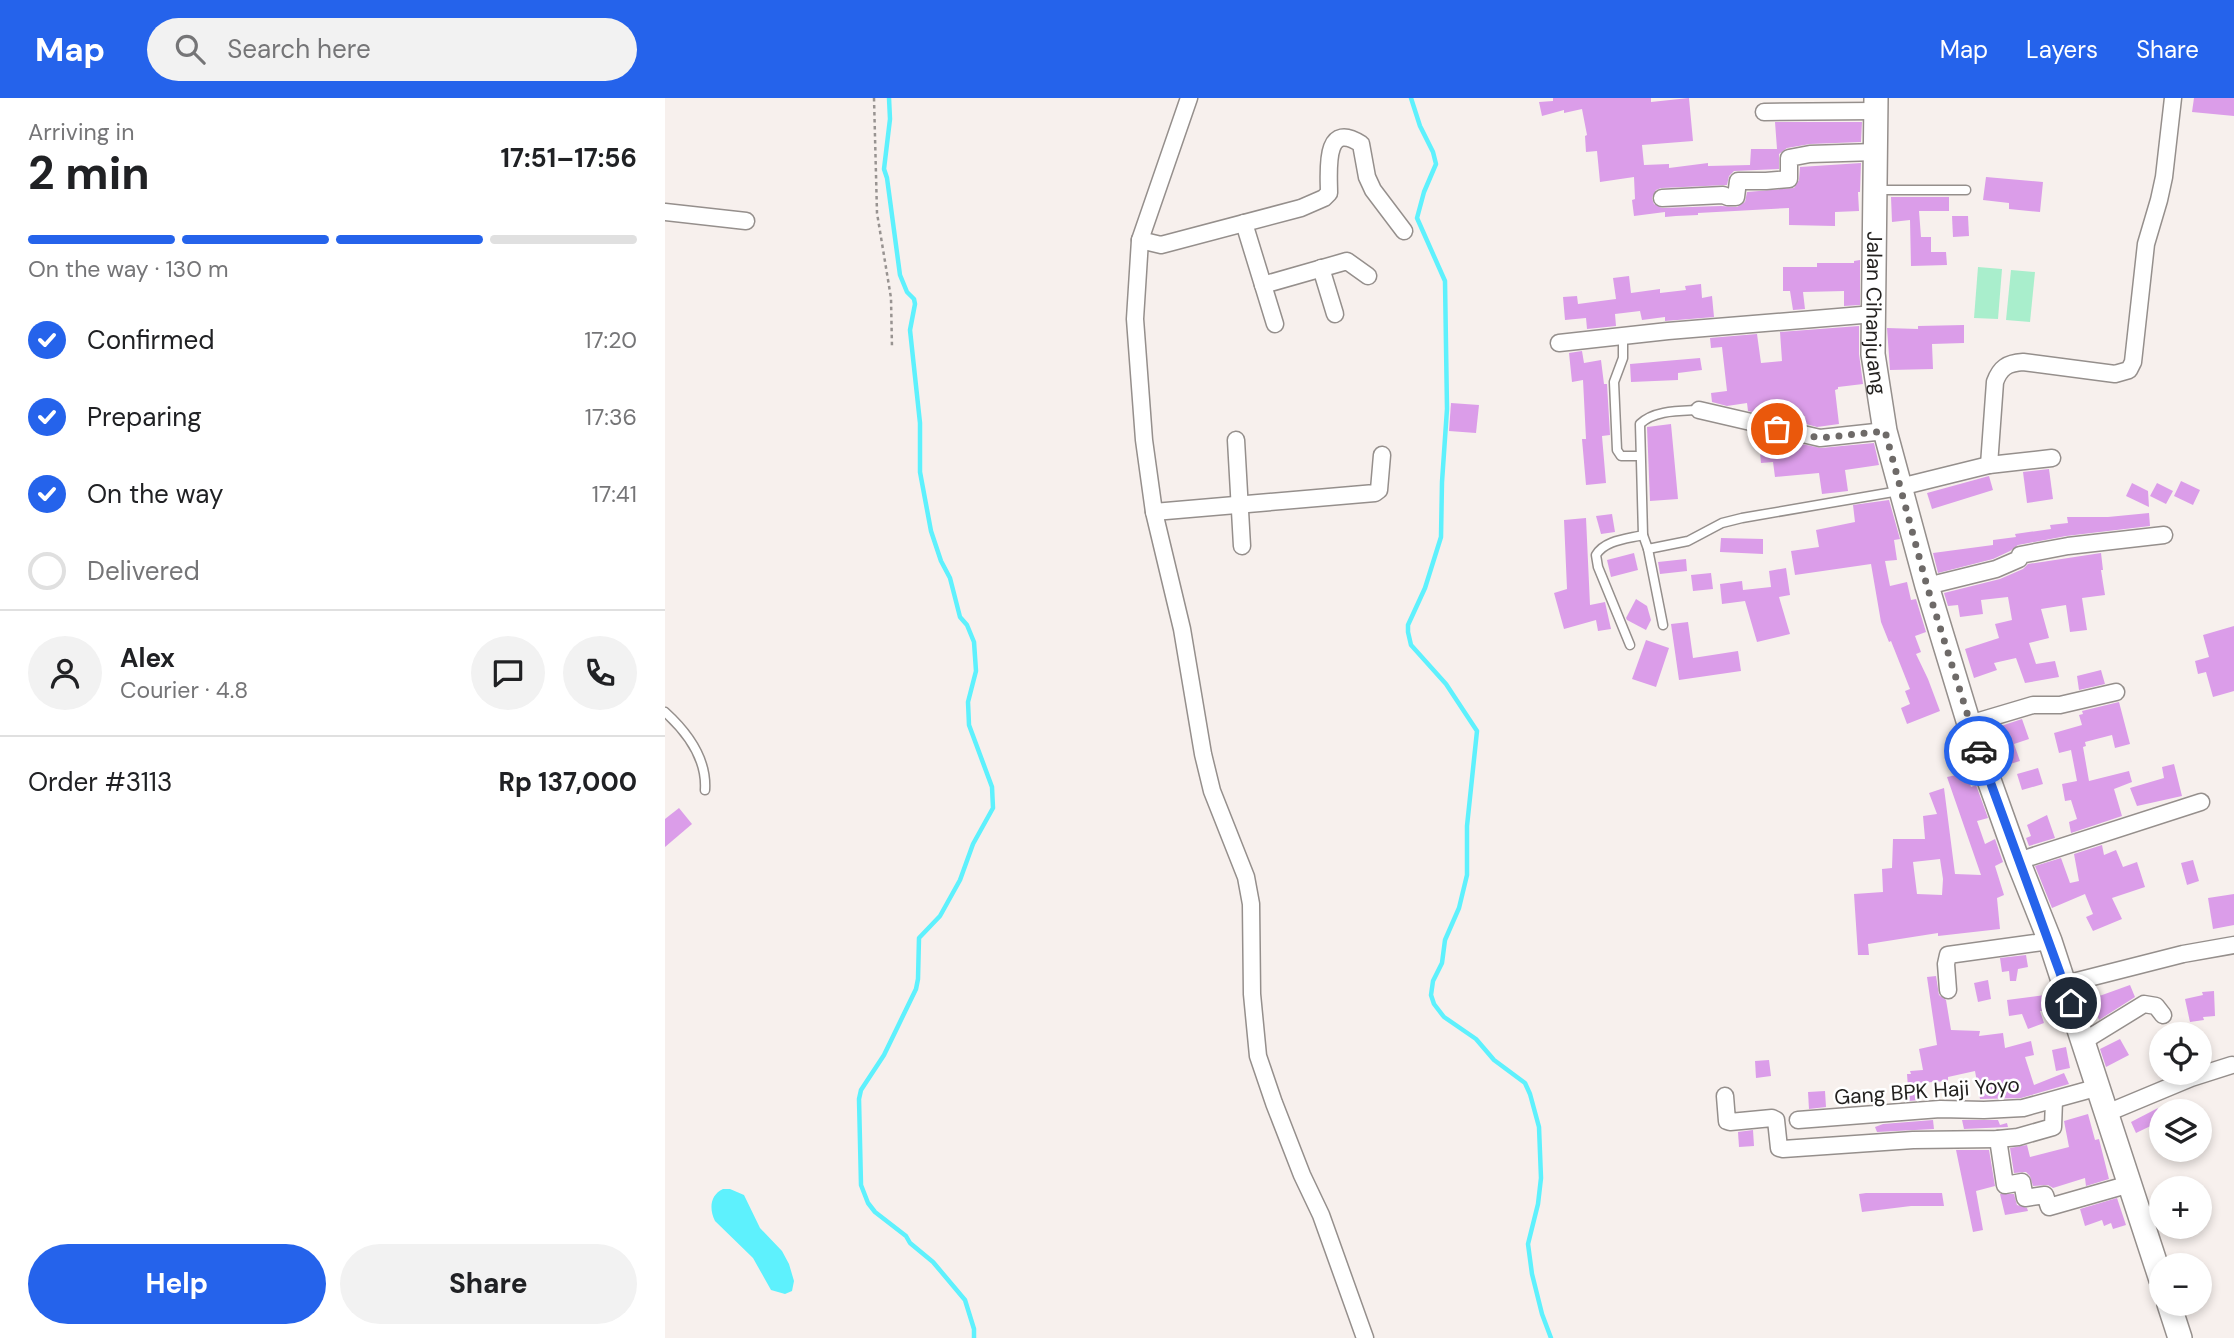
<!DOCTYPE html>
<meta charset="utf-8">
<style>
:root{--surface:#fff;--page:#f2f2f2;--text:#202124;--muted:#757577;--line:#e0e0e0;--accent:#2563eb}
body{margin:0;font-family:"DM Sans",sans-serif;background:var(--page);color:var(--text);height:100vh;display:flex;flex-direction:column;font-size:26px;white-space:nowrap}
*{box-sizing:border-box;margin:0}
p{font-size:23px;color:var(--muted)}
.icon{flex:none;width:38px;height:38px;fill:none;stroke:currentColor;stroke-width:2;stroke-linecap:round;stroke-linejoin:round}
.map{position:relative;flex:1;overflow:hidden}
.sheet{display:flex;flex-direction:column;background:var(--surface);width:665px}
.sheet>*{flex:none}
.buttons{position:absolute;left:1484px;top:924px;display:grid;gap:14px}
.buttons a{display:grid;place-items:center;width:63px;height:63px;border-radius:50%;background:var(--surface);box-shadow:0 4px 10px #0003;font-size:35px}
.pin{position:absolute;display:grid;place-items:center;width:60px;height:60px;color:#fff;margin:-30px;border:4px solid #fff;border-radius:50%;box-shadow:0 2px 7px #0007}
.courier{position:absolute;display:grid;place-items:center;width:70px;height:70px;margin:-35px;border:5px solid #2563eb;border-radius:50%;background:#fff;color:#222;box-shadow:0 2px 9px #0007}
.head em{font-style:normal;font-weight:700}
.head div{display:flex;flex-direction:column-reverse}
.head{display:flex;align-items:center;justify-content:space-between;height:119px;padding:0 28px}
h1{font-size:46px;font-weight:700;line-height:52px}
.bar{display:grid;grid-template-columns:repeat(4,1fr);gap:10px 7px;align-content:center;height:84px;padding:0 28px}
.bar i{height:9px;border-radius:5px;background:var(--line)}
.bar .on{background:var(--accent)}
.bar p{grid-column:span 4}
.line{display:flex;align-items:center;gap:18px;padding:0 28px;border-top:2px solid var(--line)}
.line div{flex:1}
.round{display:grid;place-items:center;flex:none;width:74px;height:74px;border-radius:37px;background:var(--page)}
ol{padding:0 28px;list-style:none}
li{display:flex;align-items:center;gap:21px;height:77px}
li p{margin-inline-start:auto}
li .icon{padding:7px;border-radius:50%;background:var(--accent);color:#fff;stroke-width:4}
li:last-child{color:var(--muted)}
li i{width:38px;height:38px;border:4px solid var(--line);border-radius:50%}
.primary-button{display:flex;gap:14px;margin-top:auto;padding:14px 28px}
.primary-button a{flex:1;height:80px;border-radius:42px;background:var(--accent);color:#fff;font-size:28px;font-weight:700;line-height:80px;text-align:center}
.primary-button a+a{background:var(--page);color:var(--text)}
header{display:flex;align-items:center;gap:42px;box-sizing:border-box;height:98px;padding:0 35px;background:var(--accent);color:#fff}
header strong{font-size:33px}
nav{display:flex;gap:38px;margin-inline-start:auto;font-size:24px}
.search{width:490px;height:63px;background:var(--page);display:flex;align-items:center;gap:18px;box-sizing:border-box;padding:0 24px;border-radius:38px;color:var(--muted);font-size:26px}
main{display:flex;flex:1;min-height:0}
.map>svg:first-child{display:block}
.green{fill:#a9eecc}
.water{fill:#5ef1fd}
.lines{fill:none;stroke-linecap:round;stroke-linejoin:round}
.stream{stroke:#5ef1fd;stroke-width:4.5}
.building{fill:#db9de9;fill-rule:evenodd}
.service-casing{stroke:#958f8c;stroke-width:11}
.minor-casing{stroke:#958f8c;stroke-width:19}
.secondary-casing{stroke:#958f8c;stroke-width:26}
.path{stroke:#989391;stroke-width:2.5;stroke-dasharray:3.5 3.5;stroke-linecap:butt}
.service{stroke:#fff;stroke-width:8}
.minor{stroke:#fff;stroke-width:16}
.secondary{stroke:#fff;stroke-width:23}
.done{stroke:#6e6a68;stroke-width:7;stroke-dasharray:0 12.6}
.route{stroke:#2563eb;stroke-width:9}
.labels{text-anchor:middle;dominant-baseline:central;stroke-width:5;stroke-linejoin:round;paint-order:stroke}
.street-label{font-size:21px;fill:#242220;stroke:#fff}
</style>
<header>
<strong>Map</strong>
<div class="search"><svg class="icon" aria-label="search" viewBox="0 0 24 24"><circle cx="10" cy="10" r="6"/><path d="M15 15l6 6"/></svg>Search here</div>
<nav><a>Map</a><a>Layers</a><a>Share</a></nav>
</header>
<main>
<section class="sheet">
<div class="head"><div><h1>2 min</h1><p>Arriving in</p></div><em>17:51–17:56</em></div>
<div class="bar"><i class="on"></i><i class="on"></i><i class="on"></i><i></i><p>On the way · 130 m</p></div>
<ol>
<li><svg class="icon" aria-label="check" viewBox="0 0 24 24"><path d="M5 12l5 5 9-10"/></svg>Confirmed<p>17:20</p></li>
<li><svg class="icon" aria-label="check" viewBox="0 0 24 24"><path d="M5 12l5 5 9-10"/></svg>Preparing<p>17:36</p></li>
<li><svg class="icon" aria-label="check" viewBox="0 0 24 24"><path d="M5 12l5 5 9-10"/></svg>On the way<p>17:41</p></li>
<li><i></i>Delivered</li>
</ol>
<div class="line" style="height:126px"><a class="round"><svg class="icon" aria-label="person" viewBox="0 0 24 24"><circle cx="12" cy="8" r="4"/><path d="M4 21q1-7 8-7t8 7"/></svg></a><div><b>Alex</b><p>Courier · 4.8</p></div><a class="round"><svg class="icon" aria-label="chat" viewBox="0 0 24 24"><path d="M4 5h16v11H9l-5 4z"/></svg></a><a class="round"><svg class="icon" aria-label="phone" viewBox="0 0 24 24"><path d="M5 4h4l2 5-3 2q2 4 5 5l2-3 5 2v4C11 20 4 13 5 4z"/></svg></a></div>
<div class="line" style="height:91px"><div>Order #3113</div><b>Rp 137,000</b></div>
<div class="primary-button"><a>Help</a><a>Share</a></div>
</section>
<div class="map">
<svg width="1569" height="1240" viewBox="0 0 1569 1240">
<rect width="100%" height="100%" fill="#f7f0ed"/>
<g class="green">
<path d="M1313 169 1337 171 1333 221 1309 220Z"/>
<path d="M1346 172 1370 174 1365 224 1341 222Z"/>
</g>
<path class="water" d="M58 1091H65L79 1097 95 1130 117 1153 124 1166 129 1183 127 1193 120 1196 106 1192 88 1160 50 1123C44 1111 45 1097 58 1091Z"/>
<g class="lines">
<g class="stream">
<path d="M224 0 225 21 219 71 222 80 235 177 242 194 249 201 250 206 245 232 255 325V374L266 433 276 463 285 480 295 519 302 527 309 544 311 573 303 604 304 627 327 689 328 710 308 746 295 782 275 818 254 840 253 881 251 891 219 957 196 992 194 1001 196 1087 203 1105 210 1114 241 1138 245 1145 268 1164 300 1202 309 1231V1240"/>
<path d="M746 0 755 28 768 54 771 66 759 94 752 120 780 183 782 311 777 384 776 439 760 490 743 527V534L746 547 781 586 812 633 802 728V777L794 810 780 842 777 865 768 883 766 897 769 906 779 919 811 941 829 962 860 985 865 996 874 1029 876 1080 873 1106 863 1146 867 1176 877 1216 886 1240"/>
</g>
</g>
<g class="building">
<path d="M888 0H986V4L1024 0 1028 43 977 47 979 67 1004 66V70L1043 65V68L1085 67 1086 51H1112L1110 24H1197L1196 44 1145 46 1122 50 1114 56V71L1069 73 1064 78 1062 87 996 90 991 92 987 100 989 106 997 110 1056 108 1072 109 1080 104 1082 94 1129 90 1134 82 1135 69 1196 65 1195 94H1193L1194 113 1170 114V128L1124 127V110L1033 115V117L1011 118 1000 119V114L969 118 967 102 970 101 969 79 935 84 932 53 921 54 920 38 922 37 917 11 899 15V12L877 18 874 4 888 3Z"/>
<path d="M1529 0H1569V18L1527 14Z"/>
<path d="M1321 79 1378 84 1375 114 1344 111V105L1318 102Z"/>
<path d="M1226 99H1284V113H1254L1256 139H1266V154H1281L1282 167 1246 168 1245 122 1227 124Z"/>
<path d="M1287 118H1303L1304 138 1288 139Z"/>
<path d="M1195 162V207L1179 208V193L1138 194 1140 211 1128 212 1125 193H1118V169H1152V165H1189V163Z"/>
<path d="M964 178 966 195 995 191V195L1021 192 1020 188 1036 186 1037 200 1047 198 1049 219 1000 223V219L977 222 975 213 950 216 951 228 922 231 921 220 900 222 898 199 912 198 913 206 951 201 948 180Z"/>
<path d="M1299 227V245L1267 246 1268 271 1225 272 1222 230 1253 231V228Z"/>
<path d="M1194 228V256L1198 286 1173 289V291L1170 292 1174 326 1152 329 1141 326 1140 318 1123 320 1122 316 1106 318 1083 313 1082 305 1062 308 1047 304 1046 295 1062 293 1057 249 1046 250 1045 240 1092 236 1096 265 1117 263 1115 234Z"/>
<path d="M917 253 919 265 936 262 939 286H942L945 337 937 338 941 385 921 387 917 341H921L918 282 907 284 904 255Z"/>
<path d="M1035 260 1037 272 1013 275V282L966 284 965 266Z"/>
<path d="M786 305 814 307 811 335 784 333Z"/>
<path d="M1006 326 1013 401 985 403 982 329Z"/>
<path d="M1117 342 1156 350 1209 345 1214 367 1180 372 1183 393 1157 396 1154 375 1110 379 1108 364 1096 365 1094 345Z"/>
<path d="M1384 371 1388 401 1362 405 1358 374Z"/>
<path d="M1324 378 1328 392 1267 411 1262 395Z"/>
<path d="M1516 383 1535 392 1528 407 1509 398Z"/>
<path d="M1467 385 1483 393 1484 409 1461 398Z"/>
<path d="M1492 385 1508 393 1501 406 1485 398Z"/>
<path d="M1224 402 1235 441 1229 442 1232 462 1220 463 1225 488 1242 484 1246 502 1251 501 1261 534 1250 538 1256 554 1251 556 1263 581 1275 613 1242 626 1236 610 1245 606 1240 593 1245 591 1226 543 1224 544 1216 524 1206 466 1130 477 1126 453 1154 449 1151 432 1190 424 1188 407Z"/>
<path d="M1484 415 1485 428 1401 438 1353 447 1345 453 1328 461 1273 475 1268 455 1328 447V442L1351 439 1350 436 1386 431 1385 427 1403 425 1402 419H1443Z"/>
<path d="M947 416 950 434 936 436 931 418Z"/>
<path d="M921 420 925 507 940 504 946 531 933 533 931 522 899 531 889 495 902 491 899 422Z"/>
<path d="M1056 440 1098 441V456L1055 454Z"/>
<path d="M969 455 973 472 946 479 942 462Z"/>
<path d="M1436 455 1438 472H1436L1440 497 1417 500 1422 532 1405 534 1401 507 1376 511 1384 540 1364 545 1371 566 1390 563 1394 579 1360 585 1351 560 1329 565 1332 572 1309 580 1300 551 1334 540 1330 526 1347 522 1343 499 1316 502 1318 516 1295 519 1293 507 1283 508 1279 495 1335 481 1358 471 1363 466Z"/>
<path d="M1021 461 1022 473 995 476 993 464Z"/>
<path d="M1121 470 1125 497 1114 499 1125 536 1092 544 1080 503 1057 506 1055 486 1077 483 1078 492 1106 489 1104 473Z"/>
<path d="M1046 475 1048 491 1028 493 1026 477Z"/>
<path d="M971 501 982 508 986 522 981 532 962 522 961 520Z"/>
<path d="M1023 524 1028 560 1073 553 1076 573 1014 582 1006 526Z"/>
<path d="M1569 528V593L1548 599 1541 574 1533 576 1530 563 1544 559 1538 537Z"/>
<path d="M981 542 1004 550 991 589 967 581Z"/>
<path d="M1436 572 1440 586 1414 592 1412 578Z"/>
<path d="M1454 604 1465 646 1450 650 1447 637 1420 644 1421 648 1418 649 1424 683 1464 673 1467 684 1449 691 1457 718 1406 735 1404 724 1412 721 1406 702 1400 703 1397 686 1412 683 1406 652 1394 655 1389 635 1417 627 1414 617 1418 616 1417 613Z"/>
<path d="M1357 621 1364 641 1349 646 1355 663 1335 669 1323 637 1337 632 1336 628Z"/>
<path d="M1509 666 1517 698 1472 708 1465 690 1499 680 1497 669Z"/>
<path d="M1373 670 1378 686 1357 692 1352 676Z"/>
<path d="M1296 676 1298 683 1304 681 1306 689 1311 687 1323 720 1312 723 1320 746 1330 741 1338 764 1330 768 1339 797 1332 800 1335 831 1273 838V835L1203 846 1204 857H1193L1189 796 1218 794 1217 771 1227 770 1228 741H1260L1258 718 1272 716 1264 695 1279 690 1290 776 1316 777 1282 679ZM1275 761 1278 781 1277 797 1252 796 1248 764Z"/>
<path d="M14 710 27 726 0 749V721Z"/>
<path d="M1382 717 1390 740 1364 748 1361 740 1366 738 1362 727Z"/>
<path d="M1437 747 1439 757 1451 752 1458 769 1472 764 1480 789 1447 800 1457 821 1428 833 1421 819 1428 816 1420 796 1387 810 1370 768 1396 760 1405 785 1414 783 1409 756Z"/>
<path d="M1528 762 1534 783 1522 787 1516 765Z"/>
<path d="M1569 796V827L1548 831 1543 800Z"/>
<path d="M1361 857 1363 869 1353 871 1351 883H1345L1344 873 1337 874 1335 860Z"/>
<path d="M1271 878 1274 897 1281 902 1286 932 1315 933 1314 938 1338 935 1340 950 1366 943 1369 957 1360 959 1369 987 1399 975 1404 986 1356 1000 1315 1001 1310 973 1283 979V983L1253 985 1255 1002 1244 1003 1242 976H1246L1245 973 1258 972 1254 951 1272 947 1262 879Z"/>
<path d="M1323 882 1326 901 1313 904 1309 885Z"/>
<path d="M1465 887 1470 899 1434 922 1426 901Z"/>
<path d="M1549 893 1550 918 1538 919 1539 922 1525 924 1520 901 1538 897 1537 894Z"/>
<path d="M1380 897 1381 913H1375L1379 925 1363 931 1357 916 1344 918 1342 902Z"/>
<path d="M1455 941 1464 957 1441 969 1435 951Z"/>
<path d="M1401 949 1405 970 1391 973 1387 952Z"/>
<path d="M1104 962 1106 978 1091 980 1090 963Z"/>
<path d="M1160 993 1161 1009 1144 1011 1143 994Z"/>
<path d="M1493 1010 1496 1016V1023L1471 1035 1466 1024Z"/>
<path d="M1423 1016 1430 1042 1434 1041 1444 1081 1421 1088 1420 1080 1388 1090 1383 1087 1368 1088 1365 1078 1361 1074 1349 1075 1345 1050 1362 1047 1365 1059 1404 1049 1399 1023Z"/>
<path d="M1268 1022 1269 1031 1212 1034 1210 1029 1218 1026Z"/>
<path d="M1297 1022H1333L1335 1027 1342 1025 1343 1029 1299 1031Z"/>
<path d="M1088 1032 1089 1048 1074 1049 1073 1034Z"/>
<path d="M1291 1052H1324L1330 1088 1311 1093 1318 1132 1308 1134Z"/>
<path d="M1201 1095H1277L1279 1108H1246L1197 1114 1194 1096Z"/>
<path d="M1335 1096H1349L1352 1107 1362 1110 1363 1113 1340 1117Z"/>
<path d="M1452 1100 1461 1127 1448 1131 1446 1125 1439 1128 1437 1122 1420 1128 1415 1111Z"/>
</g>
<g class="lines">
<defs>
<g id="service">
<path d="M1213 92H1301"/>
<path d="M958 238V260L949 284 952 352 956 358H975"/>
<path d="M1034 312C1015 313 989 312 975 326L978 437 983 451 1023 443 1057 425 1077 420 1234 393"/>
<path d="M983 451 998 527"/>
<path d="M965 547 933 469 931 457C940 442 962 441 978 437"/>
<path d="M0 614C22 634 42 661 40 692"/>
</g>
<g id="minor">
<path d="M524 0 475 142 470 221 479 342 489 414 517 531 538 656 547 693 581 779 586 806 587 896 593 958 609 1005 637 1077 656 1117 700 1240"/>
<path d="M1099 14 1210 13"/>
<path d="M997 100 1058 97 1063 99H1071L1073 83H1101L1124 81V60L1145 56 1211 54"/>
<path d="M0 114 81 123"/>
<path d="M579 125 610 226"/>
<path d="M475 142 496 147 636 110 659 100 664 95C664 74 658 21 696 46L702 79 708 92 739 133"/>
<path d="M656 170 670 216"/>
<path d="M598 187 682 163 703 178"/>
<path d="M894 245 1003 233 1209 216"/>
<path d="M1034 312 1155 340 1220 333"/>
<path d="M571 342 577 448"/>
<path d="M1324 367 1330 284C1335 270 1342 265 1358 264L1450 276 1464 272 1468 264 1481 146 1494 102 1499 79 1508 0"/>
<path d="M1235 389 1324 367 1387 360"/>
<path d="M489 414 710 395 714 392 717 357"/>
<path d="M1262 488 1331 471 1354 461 1355 457 1403 448 1499 437"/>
<path d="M1304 626 1368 607H1395L1451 594"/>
<path d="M1353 763 1536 704"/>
<path d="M1400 886 1518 856 1569 847"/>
<path d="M1283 892 1281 866 1283 857 1385 843"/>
<path d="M1419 943 1479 906 1491 908 1498 917"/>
<path d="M1060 998 1062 1023 1065 1024 1107 1020 1111 1022 1114 1050 1118 1051 1248 1042 1333 1041 1353 1039 1388 1029 1389 1002"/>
<path d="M1442 1015 1526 980 1567 967"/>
<path d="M1133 1022 1275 1011 1319 1012 1358 1010 1434 989"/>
<path d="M1333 1041 1340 1087 1357 1084 1360 1100 1380 1097 1384 1109 1465 1086"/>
</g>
<g id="secondary">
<path id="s1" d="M1211 0 1208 256 1220 333 1262 488 1304 626 1353 763 1385 843 1496 1182"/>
<path d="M1504 1206 1515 1240"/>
</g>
</defs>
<use href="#service" class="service-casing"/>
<use href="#minor" class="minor-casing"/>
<use href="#secondary" class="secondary-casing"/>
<path class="path" d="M209 0 212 115 226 200 227 250"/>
<use href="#service" class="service"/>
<use href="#minor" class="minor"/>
<use href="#secondary" class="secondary"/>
</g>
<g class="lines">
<path class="done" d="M1112 331 1155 340 1220 333 1262 488 1314 653"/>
<path class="route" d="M1314 653 1406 905"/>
</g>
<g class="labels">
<g class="street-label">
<text stroke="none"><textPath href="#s1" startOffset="215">Jalan Cihanjuang</textPath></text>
<text transform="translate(1262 993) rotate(-4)">Gang BPK Haji Yoyo</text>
</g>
</g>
</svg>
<div class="buttons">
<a><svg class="icon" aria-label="locate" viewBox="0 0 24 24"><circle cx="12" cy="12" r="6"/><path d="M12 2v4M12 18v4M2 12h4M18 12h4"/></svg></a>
<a><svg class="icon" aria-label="layers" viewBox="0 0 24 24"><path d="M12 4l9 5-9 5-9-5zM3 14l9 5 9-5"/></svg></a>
<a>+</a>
<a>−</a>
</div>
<div class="pin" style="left:1112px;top:331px;background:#ea580c"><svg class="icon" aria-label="bag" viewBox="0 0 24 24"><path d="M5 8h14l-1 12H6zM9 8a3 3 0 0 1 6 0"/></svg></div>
<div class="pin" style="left:1406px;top:905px;background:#1f2937"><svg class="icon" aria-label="home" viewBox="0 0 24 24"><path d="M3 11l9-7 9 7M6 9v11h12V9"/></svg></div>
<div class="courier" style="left:1314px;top:653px"><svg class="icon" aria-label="car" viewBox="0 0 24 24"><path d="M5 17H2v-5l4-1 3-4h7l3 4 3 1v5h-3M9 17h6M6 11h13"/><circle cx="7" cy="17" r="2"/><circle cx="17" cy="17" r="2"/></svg></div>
</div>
</main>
